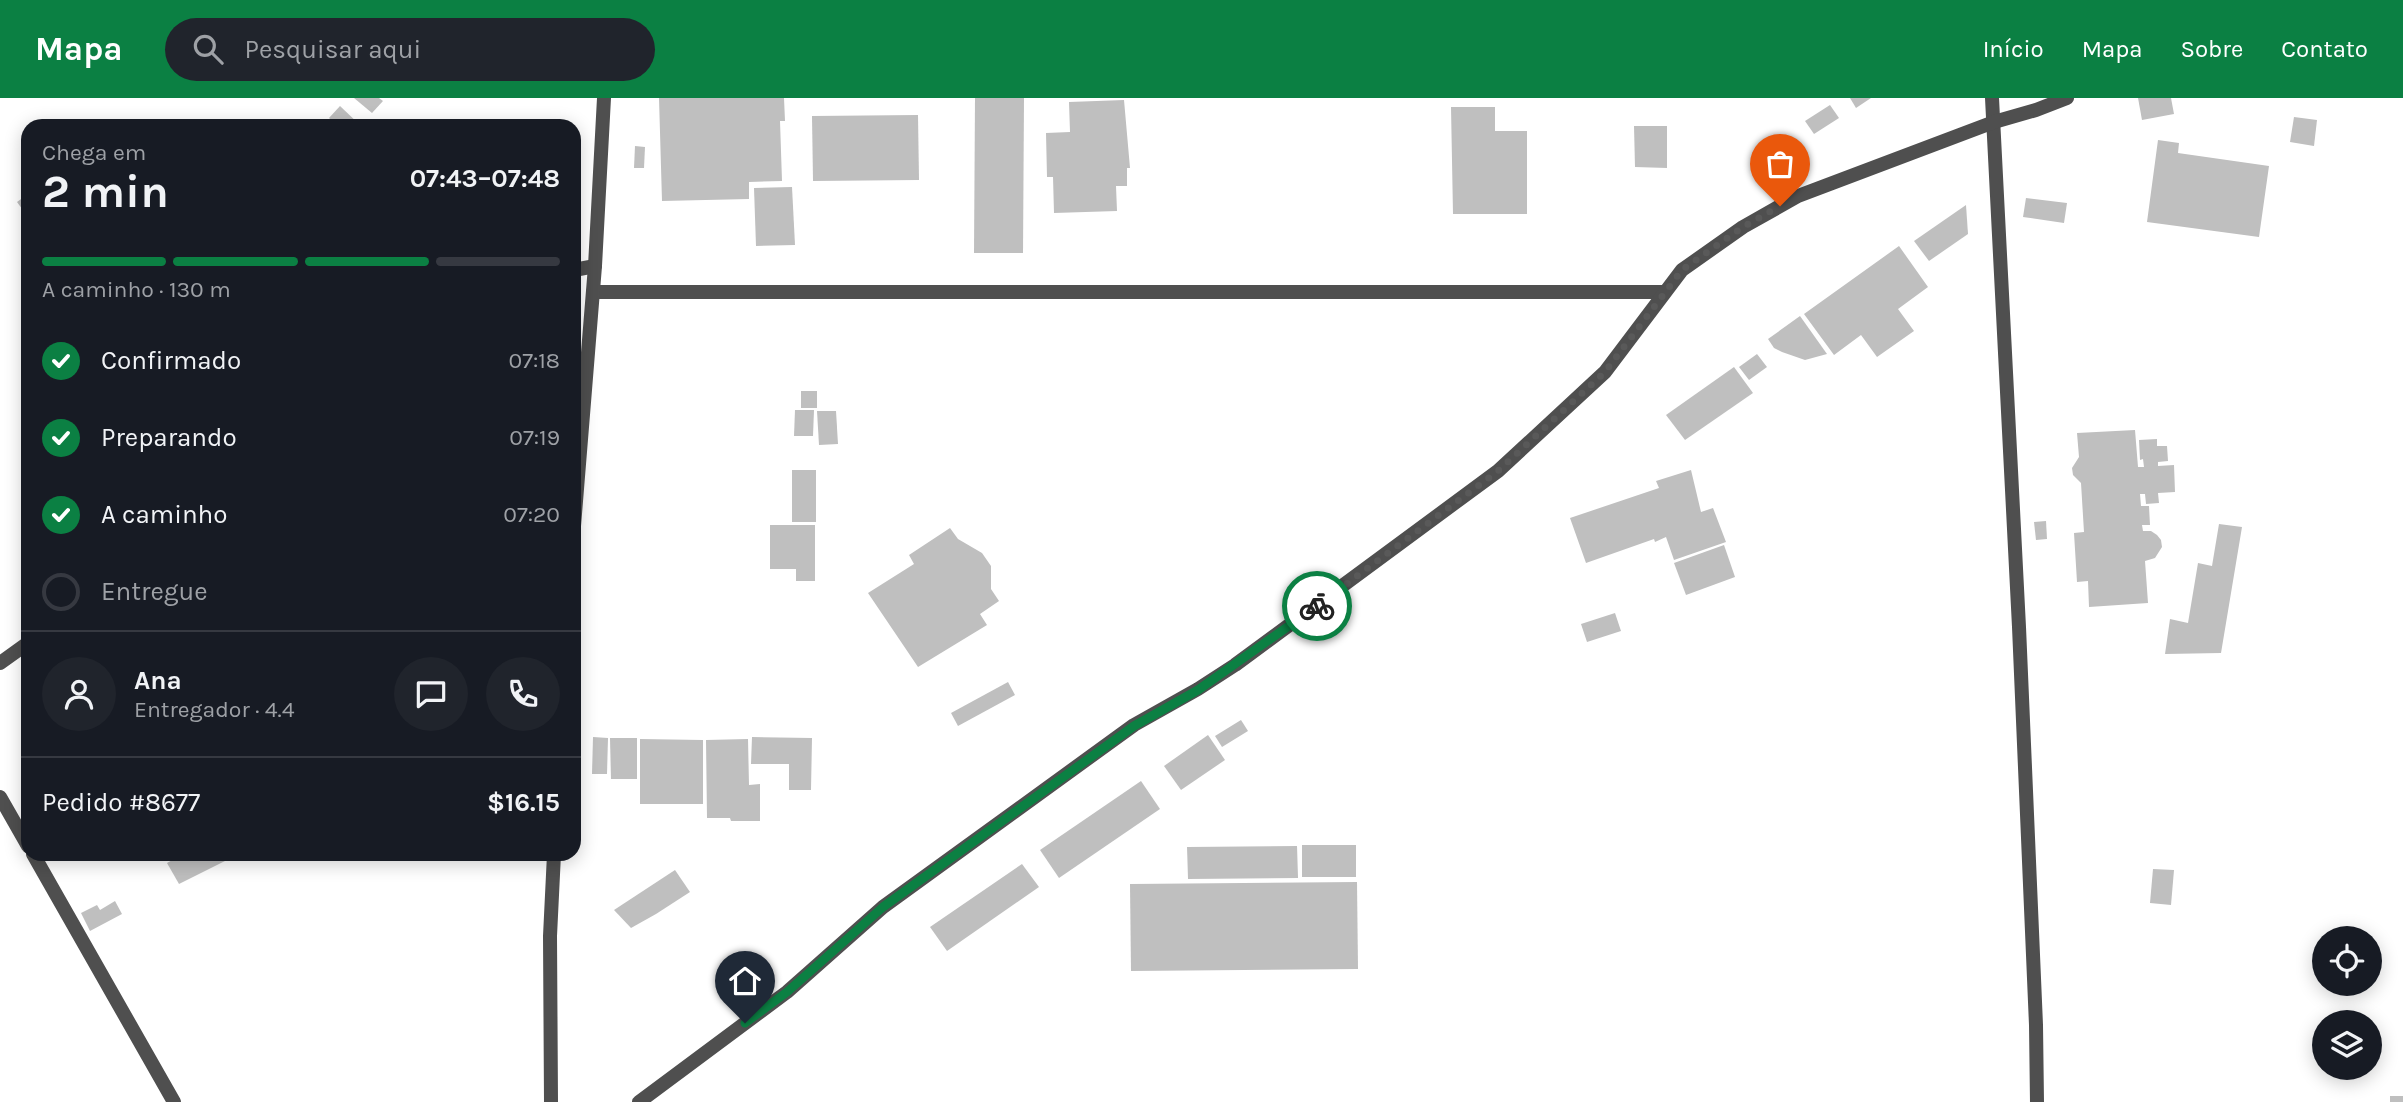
<!DOCTYPE html>
<html lang="pt">
<meta charset="utf-8">
<style>
:root{--surface:#171b24;--page:#20242c;--text:#f1f3f6;--muted:#9ea1a6;--line:#363941;--accent:#0b8043}
body{margin:0;font-family:Karla,sans-serif;background:var(--page);color:var(--text);height:100vh;display:flex;flex-direction:column;font-size:26px;white-space:nowrap}
*{box-sizing:border-box;margin:0}
p{font-size:23px;color:var(--muted)}
.icon{flex:none;width:38px;height:38px;fill:none;stroke:currentColor;stroke-width:2;stroke-linecap:round;stroke-linejoin:round}
.map{position:relative;flex:1;overflow:hidden}
.sheet{position:absolute;left:21px;top:21px;width:560px;height:742px;display:flex;flex-direction:column;background:var(--surface);border-radius:21px;box-shadow:0 4px 18px #0003}
.sheet>*{flex:none}
.fabs{position:absolute;left:2312px;top:828px;display:grid;gap:14px}
.fabs a{display:grid;place-items:center;width:70px;height:70px;border-radius:50%;background:var(--surface);box-shadow:0 4px 18px #0003;font-size:35px}
.pin{position:absolute;display:grid;place-items:center;width:60px;height:60px;color:#fff;margin:-72px -30px;border-radius:50% 50% 50% 0;rotate:-45deg;box-shadow:0 0 7px #0007}
.pin .icon{rotate:45deg}
.courier{position:absolute;display:grid;place-items:center;width:70px;height:70px;margin:-35px;border:5px solid #0b8043;border-radius:50%;background:#fff;color:#222;box-shadow:0 2px 9px #0007}
.head em{font-style:normal;font-weight:700}
.head div{display:flex;flex-direction:column-reverse}
.head{display:flex;align-items:center;justify-content:space-between;height:119px;padding:0 21px}
h1{font-size:46px;font-weight:700;line-height:52px}
.bar{display:grid;grid-template-columns:repeat(4,1fr);gap:10px 7px;align-content:center;height:84px;padding:0 21px}
.bar i{height:9px;border-radius:5px;background:var(--line)}
.bar .selected{background:var(--accent)}
.bar p{grid-column:span 4}
.line{display:flex;align-items:center;gap:18px;padding:0 21px;border-top:2px solid var(--line)}
.line div{flex:1}
.round{display:grid;place-items:center;flex:none;width:74px;height:74px;border-radius:37px;background:var(--page)}
ol{padding:0 21px;list-style:none}
li{display:flex;align-items:center;gap:21px;height:77px}
li p{margin-inline-start:auto}
li .icon{padding:7px;border-radius:50%;background:var(--accent);color:#fff;stroke-width:4}
li:last-child{color:var(--muted)}
li i{width:38px;height:38px;border:4px solid var(--line);border-radius:50%}
header{display:flex;align-items:center;gap:42px;box-sizing:border-box;height:98px;padding:0 35px;background:var(--accent);color:#fff}
header strong{font-size:33px}
nav{display:flex;gap:38px;margin-inline-start:auto;font-size:24px}
.search{width:490px;height:63px;background:var(--page);display:flex;align-items:center;gap:18px;box-sizing:border-box;padding:0 24px;border-radius:38px;color:var(--muted);font-size:26px}
.map>svg:first-child{display:block}
.building{fill:#bfbfbf}
.lines{fill:none;stroke-linecap:round;stroke-linejoin:round}
.minor{stroke:#4f4f4f;stroke-width:14}
.done{stroke:#595959;stroke-width:7;stroke-dasharray:0 12.6}
.route{stroke:#0b8043;stroke-width:9}
</style>
<header>
<strong>Mapa</strong>
<div class="search"><svg class="icon" aria-label="search" viewBox="0 0 24 24"><circle cx="10" cy="10" r="6"/><path d="M15 15l6 6"/></svg>Pesquisar aqui</div>
<nav><a>Início</a><a>Mapa</a><a>Sobre</a><a>Contato</a></nav>
</header>
<div class="map">
<svg width="2403" height="1004" viewBox="0 0 2403 1004">
<rect width="100%" height="100%" fill="#fff"/>
<g class="building">
<path d="M354 0H379L383 3 372 15Z"/>
<path d="M659 0H784L785 23H780L782 83 749 84V101L662 103Z"/>
<path d="M975 0H1024L1023 155H974Z"/>
<path d="M1850 0H1871L1856 10Z"/>
<path d="M2138 0H2171L2174 16 2142 22Z"/>
<path d="M1124 2 1130 70H1127V88H1116L1117 113 1054 115 1053 79H1047L1046 35 1070 34 1069 4Z"/>
<path d="M1830 7 1839 20 1814 36 1805 23Z"/>
<path d="M340 8 361 28H338L329 20Z"/>
<path d="M1451 9H1495V33H1527V116H1453Z"/>
<path d="M918 17 919 82 813 83 812 18Z"/>
<path d="M2294 19 2317 22 2314 48 2290 44Z"/>
<path d="M1634 28H1667V70L1635 69Z"/>
<path d="M2158 42 2179 45 2178 55 2269 68 2259 139 2147 124Z"/>
<path d="M635 48 645 49 644 70H634Z"/>
<path d="M792 89 795 147 756 148 754 90Z"/>
<path d="M28 96V119L17 104Z"/>
<path d="M2026 100 2067 105 2064 125 2023 119Z"/>
<path d="M1966 107 1968 136 1929 163 1914 143Z"/>
<path d="M1899 148 1928 189 1898 211 1914 233 1877 259 1861 237 1834 257 1804 216Z"/>
<path d="M1800 218 1827 256 1805 262 1782 254 1774 250 1768 241Z"/>
<path d="M1757 256 1767 269 1749 282 1739 269Z"/>
<path d="M1734 269 1753 295 1685 342 1666 317Z"/>
<rect x="801" y="293" width="16" height="17"/>
<path d="M795 312H814L813 338H794Z"/>
<path d="M817 313H836L838 346 819 347Z"/>
<path d="M2135 332 2138 369H2144L2143 361 2140 362 2139 342 2157 341V348H2167L2168 363 2158 364V368L2174 367 2175 394 2158 395 2159 405 2146 406 2145 396H2140L2141 408H2149L2150 427H2142L2143 433H2151L2157 437 2161 442 2162 449 2155 460 2145 463 2148 505 2089 509 2088 483 2077 484 2074 435 2084 434 2081 385 2073 377 2072 370 2079 359 2077 335Z"/>
<rect x="792" y="372" width="24" height="52"/>
<path d="M1691 372 1701 414 1713 410 1726 444 1674 462 1666 439 1655 444 1654 441 1586 465 1570 420 1659 390 1656 383Z"/>
<path d="M2046 423 2047 441 2036 442 2034 424Z"/>
<path d="M2219 426 2242 429 2221 555 2165 556 2170 521 2188 525 2198 465 2212 468Z"/>
<path d="M770 427H815V483H796V471H770Z"/>
<path d="M950 430 958 441 982 455 991 468V491L999 503 980 516 987 527 918 569 868 495 914 466 909 457Z"/>
<path d="M1724 447 1735 479 1686 497 1674 465Z"/>
<path d="M1615 515 1621 533 1587 544 1581 526Z"/>
<path d="M1008 584 1015 597 958 628 951 615Z"/>
<path d="M1241 622 1248 633 1222 649 1215 638Z"/>
<path d="M1208 637 1225 662 1181 692 1164 668Z"/>
<path d="M593 639 608 640 607 676H592Z"/>
<path d="M752 639 812 640 811 692H789V666H751Z"/>
<path d="M610 640H637V681H611Z"/>
<path d="M640 641 703 642V706H640Z"/>
<path d="M748 641 749 687 760 686V723H731L730 720H707L706 642Z"/>
<path d="M1141 683 1160 711 1059 780 1040 752Z"/>
<rect x="1302" y="747" width="54" height="32"/>
<path d="M1297 748 1298 780 1188 781 1187 749Z"/>
<path d="M183 756H227L229 761 179 786 167 765Z"/>
<path d="M1022 766 1039 789 947 853 930 829Z"/>
<path d="M2153 771 2174 772 2171 807 2150 805Z"/>
<path d="M675 772 690 794 656 816 631 830 614 812Z"/>
<path d="M1357 784 1358 871 1131 873 1130 786Z"/>
<path d="M115 803 122 816 90 833 81 815 97 807 100 812Z"/>
<rect x="2390" y="998" width="13" height="6"/>
</g>
<g class="lines">
<g class="minor">
<path d="M1992 0 2019 529 2036 927 2037 1004"/>
<path d="M574 172 595 168"/>
<path d="M593 194H1664"/>
<path d="M574 428 595 168 604 0"/>
<path d="M0 565 28 545"/>
<path d="M0 699 28 748"/>
<path d="M33 756 174 1004"/>
<path d="M551 1004 550 838 554 756"/>
<path d="M639 1004 787 894 883 809 1134 627 1198 591 1235 567 1498 373 1605 274 1682 172 1743 129 1798 98 1994 24 2036 12 2067 0"/>
</g>
</g>
<g class="lines">
<path class="done" d="M1317 508 1498 373 1605 274 1682 172 1743 129 1780 108"/>
<path class="route" d="M745 925 787 894 883 809 1134 628 1198 592 1317 508"/>
</g>
</svg>
<div class="fabs">
<a><svg class="icon" aria-label="locate" viewBox="0 0 24 24"><circle cx="12" cy="12" r="6"/><path d="M12 2v4M12 18v4M2 12h4M18 12h4"/></svg></a>
<a><svg class="icon" aria-label="layers" viewBox="0 0 24 24"><path d="M12 4l9 5-9 5-9-5zM3 14l9 5 9-5"/></svg></a>
</div>
<div class="pin" style="left:1780px;top:108px;background:#ea580c"><svg class="icon" aria-label="bag" viewBox="0 0 24 24"><path d="M5 8h14l-1 12H6zM9 8a3 3 0 0 1 6 0"/></svg></div>
<div class="pin" style="left:745px;top:925px;background:#1f2937"><svg class="icon" aria-label="home" viewBox="0 0 24 24"><path d="M3 11l9-7 9 7M6 9v11h12V9"/></svg></div>
<div class="courier" style="left:1317px;top:508px"><svg class="icon" aria-label="bike" viewBox="0 0 24 24"><circle cx="6" cy="16" r="4"/><circle cx="18" cy="16" r="4"/><path d="M6 16l4-8h5l3 8M10 8l3 8H6M13 5h3"/></svg></div>
<section class="sheet">
<div class="head"><div><h1>2 min</h1><p>Chega em</p></div><em>07:43–07:48</em></div>
<div class="bar"><i class="selected"></i><i class="selected"></i><i class="selected"></i><i></i><p>A caminho · 130 m</p></div>
<ol>
<li><svg class="icon" aria-label="check" viewBox="0 0 24 24"><path d="M5 12l5 5 9-10"/></svg>Confirmado<p>07:18</p></li>
<li><svg class="icon" aria-label="check" viewBox="0 0 24 24"><path d="M5 12l5 5 9-10"/></svg>Preparando<p>07:19</p></li>
<li><svg class="icon" aria-label="check" viewBox="0 0 24 24"><path d="M5 12l5 5 9-10"/></svg>A caminho<p>07:20</p></li>
<li><i></i>Entregue</li>
</ol>
<div class="line" style="height:126px"><a class="round"><svg class="icon" aria-label="person" viewBox="0 0 24 24"><circle cx="12" cy="8" r="4"/><path d="M4 21q1-7 8-7t8 7"/></svg></a><div><b>Ana</b><p>Entregador · 4.4</p></div><a class="round"><svg class="icon" aria-label="chat" viewBox="0 0 24 24"><path d="M4 5h16v11H9l-5 4z"/></svg></a><a class="round"><svg class="icon" aria-label="phone" viewBox="0 0 24 24"><path d="M5 4h4l2 5-3 2q2 4 5 5l2-3 5 2v4C11 20 4 13 5 4z"/></svg></a></div>
<div class="line" style="height:91px"><div>Pedido #8677</div><b>$16.15</b></div>
</section>
</div>
